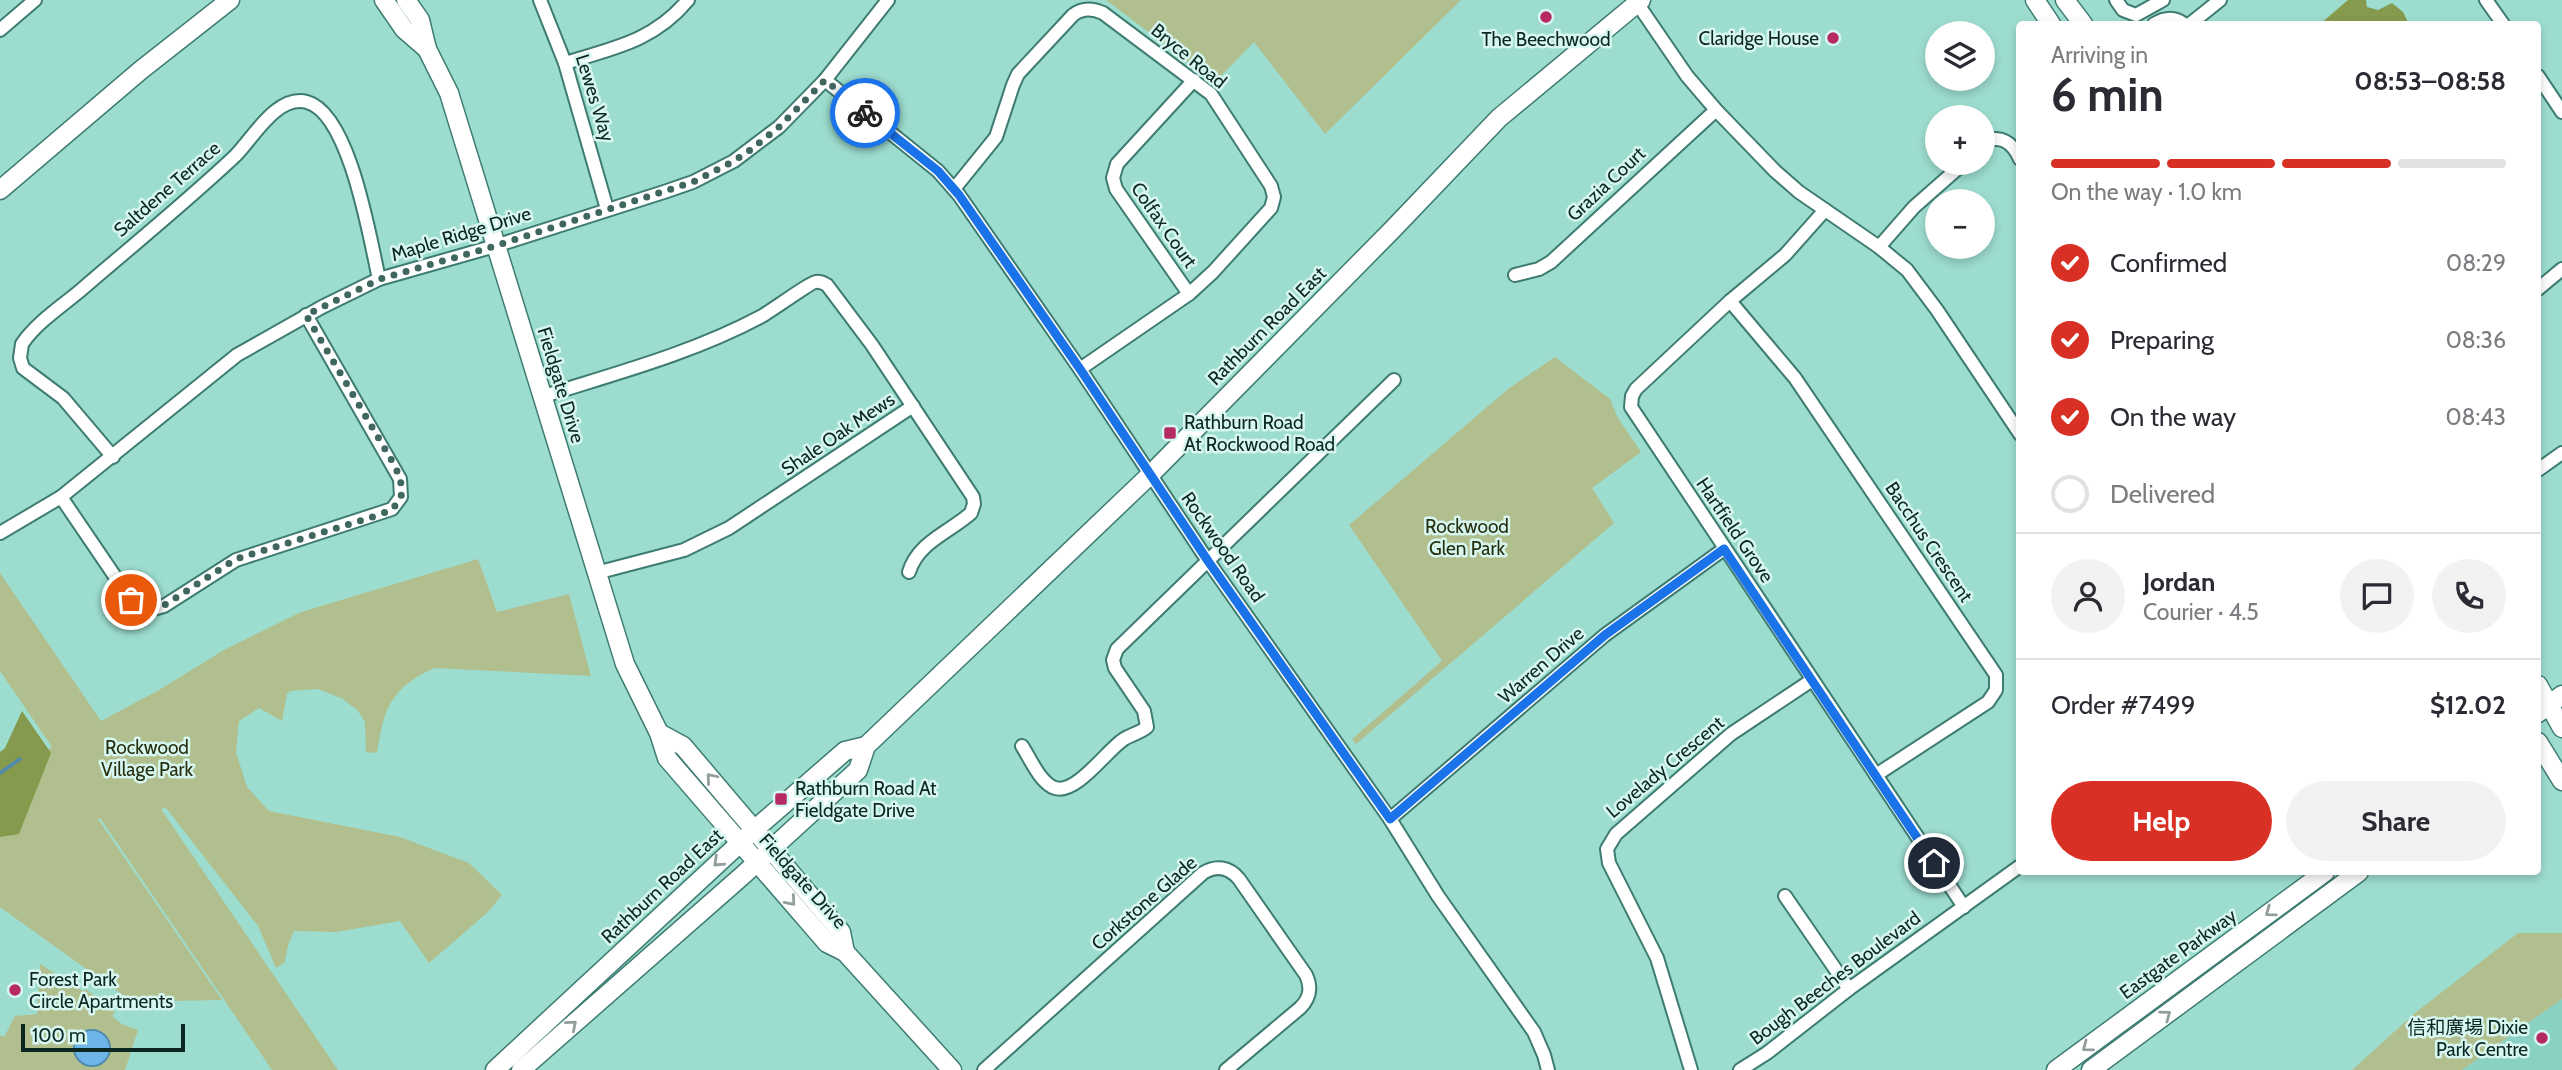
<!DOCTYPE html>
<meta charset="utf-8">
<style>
:root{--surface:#fff;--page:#f2f2f3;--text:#2b2b33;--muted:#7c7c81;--line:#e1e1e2;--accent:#d93025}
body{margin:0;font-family:Cabin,"Noto Sans SC",sans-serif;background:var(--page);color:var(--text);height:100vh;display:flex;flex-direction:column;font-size:26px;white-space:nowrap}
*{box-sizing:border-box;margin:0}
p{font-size:23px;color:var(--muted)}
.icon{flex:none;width:38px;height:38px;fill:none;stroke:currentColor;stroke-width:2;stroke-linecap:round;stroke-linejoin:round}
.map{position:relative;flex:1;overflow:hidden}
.sheet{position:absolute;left:2016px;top:21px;width:525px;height:854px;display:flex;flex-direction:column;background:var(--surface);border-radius:7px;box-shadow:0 4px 10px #0003}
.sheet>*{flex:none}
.buttons{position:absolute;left:1925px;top:21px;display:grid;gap:14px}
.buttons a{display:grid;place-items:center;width:70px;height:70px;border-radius:50%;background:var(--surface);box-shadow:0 4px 10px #0003;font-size:35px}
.scale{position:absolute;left:21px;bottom:18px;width:164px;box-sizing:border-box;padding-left:7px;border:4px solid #0c2722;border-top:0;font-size:19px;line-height:24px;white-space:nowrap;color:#0c2722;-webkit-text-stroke:5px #d7f6f0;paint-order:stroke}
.pin{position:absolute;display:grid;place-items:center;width:60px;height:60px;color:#fff;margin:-30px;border:4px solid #fff;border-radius:50%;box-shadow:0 2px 7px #0007}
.courier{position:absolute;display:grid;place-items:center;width:70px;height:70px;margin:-35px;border:5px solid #1a73e8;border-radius:50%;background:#fff;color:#222;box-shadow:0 2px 9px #0007}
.overview em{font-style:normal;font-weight:800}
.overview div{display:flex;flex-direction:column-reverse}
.overview{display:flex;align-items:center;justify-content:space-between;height:119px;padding:0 35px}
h1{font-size:46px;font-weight:800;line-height:52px}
.bar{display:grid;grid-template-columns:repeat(4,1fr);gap:10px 7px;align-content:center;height:84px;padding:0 35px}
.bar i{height:9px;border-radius:5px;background:var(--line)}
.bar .selected{background:var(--accent)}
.bar p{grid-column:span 4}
.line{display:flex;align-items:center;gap:18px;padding:0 35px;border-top:2px solid var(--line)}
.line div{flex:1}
.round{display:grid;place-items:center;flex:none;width:74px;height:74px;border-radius:37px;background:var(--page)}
ol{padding:0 35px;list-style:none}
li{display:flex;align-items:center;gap:21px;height:77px}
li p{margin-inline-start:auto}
li .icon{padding:7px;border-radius:50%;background:var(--accent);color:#fff;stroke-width:4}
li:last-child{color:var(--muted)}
li i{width:38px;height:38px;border:4px solid var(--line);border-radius:50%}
.primary-button{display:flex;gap:14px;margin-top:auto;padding:14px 35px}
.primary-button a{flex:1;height:80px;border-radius:42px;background:var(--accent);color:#fff;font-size:28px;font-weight:800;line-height:80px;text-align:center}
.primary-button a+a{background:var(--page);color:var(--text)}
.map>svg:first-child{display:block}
.built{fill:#88d1c3}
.green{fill:#b1bf8e}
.forest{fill:#869a4e}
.water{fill:#6db5e9;stroke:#508aad;stroke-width:2}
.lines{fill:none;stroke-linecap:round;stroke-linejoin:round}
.stream{stroke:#508aad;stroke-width:3.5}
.street-casing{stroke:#3e7c72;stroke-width:16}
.secondary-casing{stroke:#3e7c72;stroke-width:21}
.street{stroke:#fff;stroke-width:12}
.secondary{stroke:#fff;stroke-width:18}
.oneway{stroke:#929e9c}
.done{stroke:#3f675f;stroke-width:7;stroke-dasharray:0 12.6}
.route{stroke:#1a73e8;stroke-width:9}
.poi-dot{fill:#b62a64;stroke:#d7f6f0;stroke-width:2.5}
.labels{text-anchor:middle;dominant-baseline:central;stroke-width:5;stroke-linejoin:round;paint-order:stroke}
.poi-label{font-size:19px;fill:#0c2722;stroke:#d7f6f0;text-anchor:start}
.street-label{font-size:19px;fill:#0c2722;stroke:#d7f6f0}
.park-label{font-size:19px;fill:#272f0e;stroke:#d7f6f0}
</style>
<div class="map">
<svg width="2562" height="1070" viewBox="0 0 2562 1070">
<rect width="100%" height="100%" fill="#9dddd0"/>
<path class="built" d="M2562 999V1070H2462Z"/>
<g class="green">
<path d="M1106 0H1461L1325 134 1254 42 1215 82Z"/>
<path d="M1555 357 1610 399 1618 418 1641 452 1592 488 1614 523 1356 744 1352 739 1442 661 1349 525 1508 389Z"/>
<path d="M478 559 497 612 569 594 591 676 435 668C391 687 384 708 377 753L366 752 365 722 358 711 343 699 318 689 290 691 287 694 282 721 259 708 239 721 236 752 247 787 269 811 400 837 469 863 502 895 488 912 429 963 400 921 336 932 294 931 288 945 285 962 276 968 258 926 166 808 161 809 338 1070H272L100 818 98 819 222 1000 170 1001 141 1008 0 907V775L52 747 0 671V573L101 721 159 690 224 650 301 612Z"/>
<path d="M2518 933H2562V999L2462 1070H2352L2415 1013Z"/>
<path d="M40 964 83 991 86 989 115 1012 112 1016 122 1024 138 1030 125 1070H0V1035L4 1037 15 1016 37 1014Z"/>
</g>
<g class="forest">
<path d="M2348 0H2366L2367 7 2378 10 2392 3 2403 12 2409 24H2320Z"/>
<path d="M22 711 51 753 19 834 0 837V752L5 748Z"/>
</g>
<circle class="water" cx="92" cy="1048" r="18"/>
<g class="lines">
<path class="stream" d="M0 773 20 759"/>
<defs>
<g id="street">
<path d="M540 0 565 63 607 209"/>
<path d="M1635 0 1687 76 1716 110 1775 171 1799 192 1879 247 1907 270 1937 310 2020 434"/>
<path d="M2116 0 2123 10 2136 15 2163 0"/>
<path d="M2486 0 2503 24"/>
<path d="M2154 24C2164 18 2174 16 2184 24"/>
<path d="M2190 24 2220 0"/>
<path d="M0 30 35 0"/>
<path d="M565 63C614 48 654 41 688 0"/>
<path d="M2538 76 2562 112"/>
<path d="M825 80 938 171 959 195 1080 369 1208 561 1390 819 1438 896 1534 1032 1544 1055 1548 1070"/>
<path d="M1983 143C2000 133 2013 143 2020 159"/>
<path d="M954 189 996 137 1013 85 1018 74 1073 15C1082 8 1092 8 1103 13L1211 94 1271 186 1274 197 1271 208 1213 272 1189 294 1080 369"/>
<path d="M1825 210 1785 255 1730 301 1636 389 1632 396 1631 407 1964 907"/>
<path d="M1879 247 1914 207 1964 163"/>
<path d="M1515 275 1539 269 1551 262 1716 110"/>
<path d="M2538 289 2562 269"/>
<path d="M1189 294 1116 189 1113 178 1117 164 1194 80"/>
<path d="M1730 301 1795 378 1996 675V690L1988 702 1876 775"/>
<path d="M544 396C617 373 693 353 762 316 771 311 811 282 816 282 820 281 823 283 827 285L872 345 973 497 974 504 971 513C950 532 918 542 909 572"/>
<path d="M113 457 63 398 23 368 20 358 22 344C36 323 62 306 81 290 132 246 185 203 234 157 252 140 276 94 307 102 350 114 370 239 379 279"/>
<path d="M2538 470 2562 453"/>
<path d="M61 497 131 600C141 609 151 611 164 606L236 560 392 509 401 497 400 479 306 315"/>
<path d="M0 533 61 497 237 355 322 307 379 279 495 246 664 192 693 182 734 161 779 127 825 80 888 0"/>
<path d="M596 573 684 550 729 528 913 406"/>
<path d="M1022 746C1030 758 1040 783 1055 788 1076 795 1107 750 1124 739 1132 734 1140 733 1147 727L1144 711 1115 668 1113 660 1117 649 1394 380"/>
<path d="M1390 819 1605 635 1724 549"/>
<path d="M1785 896 1849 989"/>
<path d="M984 1070 1203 873C1216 865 1229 867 1239 879L1306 975C1312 988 1310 998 1300 1008L1226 1070"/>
<path d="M1691 1070 1657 958 1609 863 1607 849 1616 834 1731 734 1812 680"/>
<path d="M1740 1070 1767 1053 1849 989 2020 866"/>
</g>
<g id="secondary">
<path d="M384 0 404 29 427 49"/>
<path d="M406 0 420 20 427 49 449 93 625 664 659 733 667 758 827 943 845 952 952 1070"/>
<path d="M2035 0 2051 24"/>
<path d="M2065 0 2083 24"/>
<path d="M0 190 141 70 230 0"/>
<path d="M2538 685 2562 728"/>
<path d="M2538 713 2562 695"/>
<path d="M659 733 683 746 841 932 845 952"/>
<path d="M2538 742 2562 781"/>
<path d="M495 1070 754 830 845 751 866 746"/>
<path d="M521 1070 742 876 858 770 866 746 1150 475 1393 229 1499 118 1641 0"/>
<path d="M2056 1070 2325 872"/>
<path d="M2091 1070 2359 872"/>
</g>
</defs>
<use href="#street" class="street-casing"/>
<use href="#secondary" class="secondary-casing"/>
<use href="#street" class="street"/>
<use href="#secondary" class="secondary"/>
</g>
<defs><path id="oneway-chevron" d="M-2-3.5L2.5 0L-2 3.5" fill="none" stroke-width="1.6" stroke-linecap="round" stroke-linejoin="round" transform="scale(1.75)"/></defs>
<g class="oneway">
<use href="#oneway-chevron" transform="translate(711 778) rotate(-130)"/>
<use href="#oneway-chevron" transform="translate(718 862) rotate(137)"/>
<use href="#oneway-chevron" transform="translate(791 901) rotate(49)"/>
<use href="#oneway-chevron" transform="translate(2270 912) rotate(144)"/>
<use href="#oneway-chevron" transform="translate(2166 1015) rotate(-37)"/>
<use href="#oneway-chevron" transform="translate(572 1025) rotate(-41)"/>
<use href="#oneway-chevron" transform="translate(2087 1047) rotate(143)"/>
</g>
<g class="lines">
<path class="done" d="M131 600 143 608H160L236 559 379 515C407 504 405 490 395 466L306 315 380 279 495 246 693 182 734 161 749 151 779 127 825 80 865 113"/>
<path class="route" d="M865 113 938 171 959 195 1080 369 1208 561 1390 819 1605 635 1724 549 1934 863"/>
</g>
<g class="poi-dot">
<circle cx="1546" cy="17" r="7"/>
<circle cx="1833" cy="38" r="7"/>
<rect x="1163" y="426" width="14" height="14" rx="3.5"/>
<rect x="774" y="792" width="14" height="14" rx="3.5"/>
<circle cx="15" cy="990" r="7"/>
<circle cx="2542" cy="1038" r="7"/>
</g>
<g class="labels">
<g class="poi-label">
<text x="1819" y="38" text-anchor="end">Claridge House</text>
<text x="1546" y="39" text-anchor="middle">The Beechwood</text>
<text x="1184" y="422">Rathburn Road<tspan x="1184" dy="22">At Rockwood Road</tspan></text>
<text x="795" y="788">Rathburn Road At<tspan x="795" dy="22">Fieldgate Drive</tspan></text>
<text x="29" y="979">Forest Park<tspan x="29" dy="22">Circle Apartments</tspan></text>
<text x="2528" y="1027" text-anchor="end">信和廣場 Dixie<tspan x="2528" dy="22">Park Centre</tspan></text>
</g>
<g class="street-label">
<text transform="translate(1189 56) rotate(39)">Bryce Road</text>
<text transform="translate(595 98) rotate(73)">Lewes Way</text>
<text transform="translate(1606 184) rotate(-43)">Grazia Court</text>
<text transform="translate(167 189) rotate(-41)">Saltdene Terrace</text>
<text transform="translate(1164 225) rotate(55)">Colfax Court</text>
<text transform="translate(461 234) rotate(-17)">Maple Ridge Drive</text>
<text transform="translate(1267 326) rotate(-45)">Rathburn Road East</text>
<text transform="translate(561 385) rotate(73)">Fieldgate Drive</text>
<text transform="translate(838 434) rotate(-34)">Shale Oak Mews</text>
<text transform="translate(1735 530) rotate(56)">Hartfield Grove</text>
<text transform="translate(1929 542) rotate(56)">Bacchus Crescent</text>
<text transform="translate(1223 547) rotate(55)">Rockwood Road</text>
<text transform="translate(1541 665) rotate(-41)">Warren Drive</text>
<text transform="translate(1665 767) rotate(-40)">Lovelady Crescent</text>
<text transform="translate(803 881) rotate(48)">Fieldgate Drive</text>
<text transform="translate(662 886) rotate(-43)">Rathburn Road East</text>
<text transform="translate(1144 903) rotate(-41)">Corkstone Glade</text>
<text transform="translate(2178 954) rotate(-36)">Eastgate Parkway</text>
<text transform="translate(1835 978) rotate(-37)">Bough Beeches Boulevard</text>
</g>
<g class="park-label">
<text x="1467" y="526">Rockwood<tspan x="1467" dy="22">Glen Park</tspan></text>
<text x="147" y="747">Rockwood<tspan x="147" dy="22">Village Park</tspan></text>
</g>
</g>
</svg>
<div class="buttons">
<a><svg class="icon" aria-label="layers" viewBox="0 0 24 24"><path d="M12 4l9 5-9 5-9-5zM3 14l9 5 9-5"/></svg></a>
<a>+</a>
<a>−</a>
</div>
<div class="scale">100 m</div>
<div class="pin" style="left:131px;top:600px;background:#ea580c"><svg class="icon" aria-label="bag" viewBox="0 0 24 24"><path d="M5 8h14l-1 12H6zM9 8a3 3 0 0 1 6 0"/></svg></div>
<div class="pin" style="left:1934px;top:863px;background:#1f2937"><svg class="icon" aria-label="home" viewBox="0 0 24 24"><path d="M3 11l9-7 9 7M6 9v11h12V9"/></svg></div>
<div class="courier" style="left:865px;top:113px"><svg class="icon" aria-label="bike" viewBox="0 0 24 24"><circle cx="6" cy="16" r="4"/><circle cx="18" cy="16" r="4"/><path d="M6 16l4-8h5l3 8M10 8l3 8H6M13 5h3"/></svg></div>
<section class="sheet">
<div class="overview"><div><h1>6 min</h1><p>Arriving in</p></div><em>08:53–08:58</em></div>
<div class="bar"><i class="selected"></i><i class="selected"></i><i class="selected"></i><i></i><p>On the way · 1.0 km</p></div>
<ol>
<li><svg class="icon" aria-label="check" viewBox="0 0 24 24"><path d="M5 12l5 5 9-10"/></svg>Confirmed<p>08:29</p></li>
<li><svg class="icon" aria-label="check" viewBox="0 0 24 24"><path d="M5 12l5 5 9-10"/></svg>Preparing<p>08:36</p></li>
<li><svg class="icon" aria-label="check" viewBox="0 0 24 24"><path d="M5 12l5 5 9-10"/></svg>On the way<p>08:43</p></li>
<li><i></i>Delivered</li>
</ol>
<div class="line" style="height:126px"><a class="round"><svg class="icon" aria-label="person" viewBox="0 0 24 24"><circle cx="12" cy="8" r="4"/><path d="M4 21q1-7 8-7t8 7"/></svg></a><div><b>Jordan</b><p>Courier · 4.5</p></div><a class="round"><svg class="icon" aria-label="chat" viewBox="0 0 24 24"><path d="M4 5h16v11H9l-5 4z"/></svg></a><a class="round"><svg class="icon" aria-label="phone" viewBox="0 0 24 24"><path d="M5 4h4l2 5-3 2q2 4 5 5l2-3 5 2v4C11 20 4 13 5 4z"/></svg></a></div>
<div class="line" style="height:91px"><div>Order #7499</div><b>$12.02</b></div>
<div class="primary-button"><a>Help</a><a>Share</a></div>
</section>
</div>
